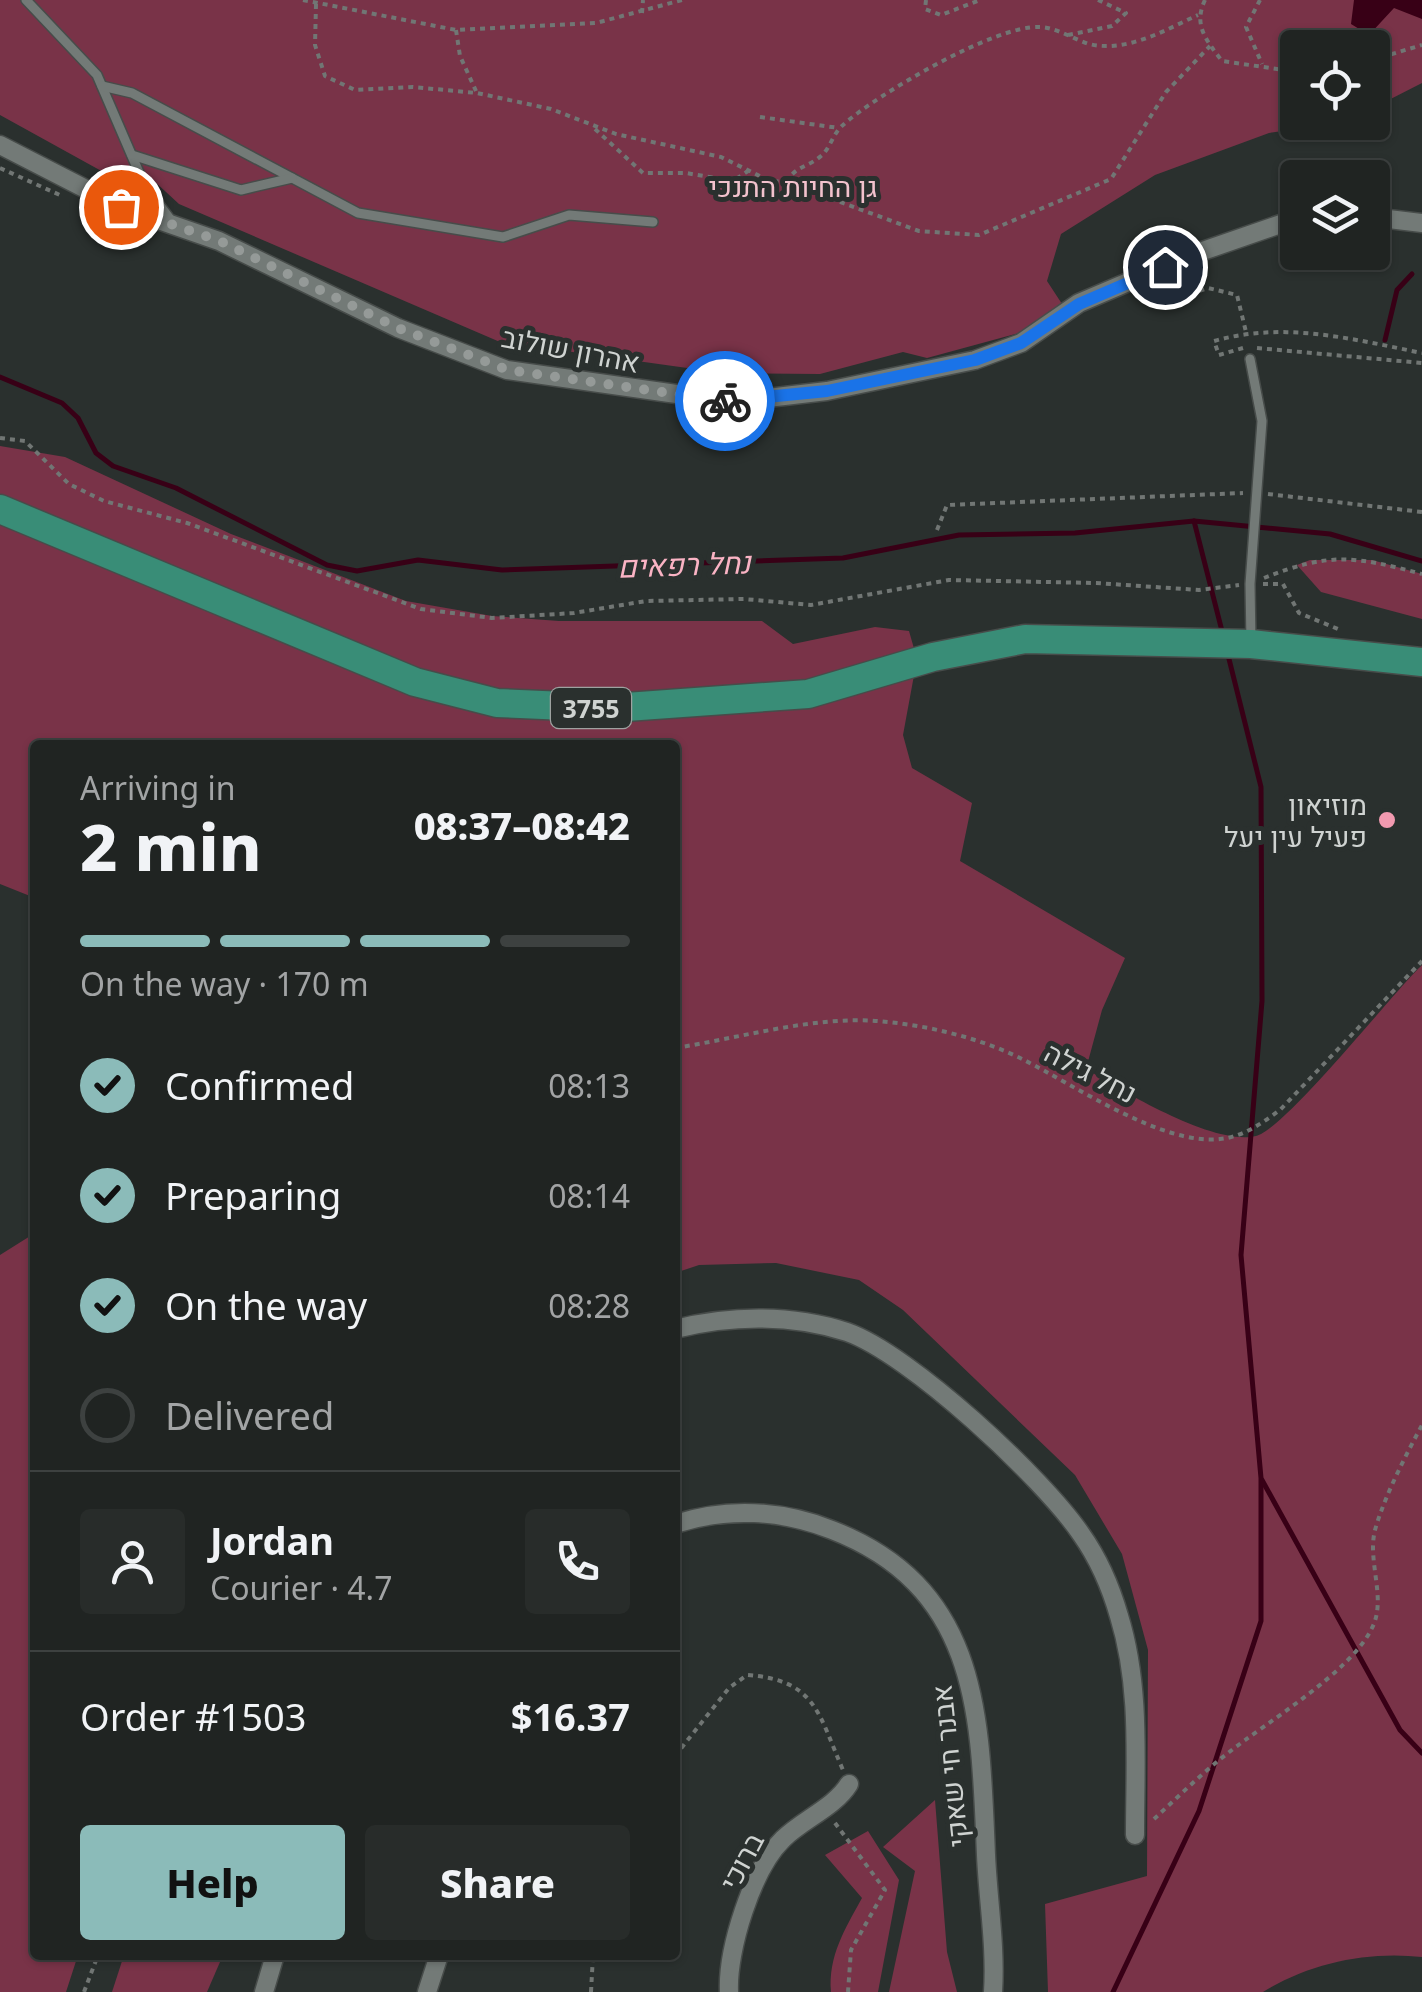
<!DOCTYPE html>
<meta charset="utf-8">
<style>
:root{--surface:#202422;--page:#282c2a;--text:#f1f3f6;--muted:#a2a4a5;--line:#3d4140;--accent:#8bbbb9}
body{margin:0;font-family:"Noto Sans",Heebo,sans-serif;background:var(--page);color:var(--text);height:100vh;display:flex;flex-direction:column;font-size:38px;white-space:nowrap}
*{box-sizing:border-box;margin:0}
p{font-size:32px;color:var(--muted)}
.icon{flex:none;width:55px;height:55px;fill:none;stroke:currentColor;stroke-width:2;stroke-linecap:round;stroke-linejoin:round}
.map{position:relative;flex:1;overflow:hidden}
.sheet{position:absolute;left:30px;top:740px;width:650px;height:1220px;display:flex;flex-direction:column;background:var(--surface);border-radius:10px;box-shadow:0 2px 8px #0004,0 0 0 2px var(--line)}
.sheet>*{flex:none}
.fabs{position:absolute;left:1280px;top:30px;display:grid;gap:20px}
.fabs a{display:grid;place-items:center;width:110px;height:110px;border-radius:10px;background:var(--surface);box-shadow:0 2px 8px #0004,0 0 0 2px var(--line);font-size:50px}
.pin{position:absolute;display:grid;place-items:center;width:85px;height:85px;color:#fff;margin:-42px;border:5px solid #fff;border-radius:50%;box-shadow:0 2px 10px #0007}
.courier{position:absolute;display:grid;place-items:center;width:100px;height:100px;margin:-50px;border:8px solid #1a73e8;border-radius:50%;background:#fff;color:#222;box-shadow:0 2px 12px #0007}
.head em{font-style:normal;font-weight:800}
.head div{display:flex;flex-direction:column-reverse}
.head{display:flex;align-items:center;justify-content:space-between;height:170px;padding:0 50px}
h1{font-size:65px;font-weight:800;line-height:75px}
.bar{display:grid;grid-template-columns:repeat(4,1fr);gap:15px 10px;align-content:center;height:120px;padding:0 50px}
.bar i{height:12px;border-radius:8px;background:var(--line)}
.bar .active{background:var(--accent)}
.bar p{grid-column:span 4}
.line{display:flex;align-items:center;gap:25px;padding:0 50px;border-top:2px solid var(--line)}
.line div{flex:1}
.round{display:grid;place-items:center;flex:none;width:105px;height:105px;border-radius:10px;background:var(--page)}
ol{padding:0 50px;list-style:none}
li{display:flex;align-items:center;gap:30px;height:110px}
li p{margin-inline-start:auto}
li .icon{padding:10px;border-radius:50%;background:var(--accent);color:#111;stroke-width:4}
li:last-child{color:var(--muted)}
li i{width:55px;height:55px;border:5px solid var(--line);border-radius:50%}
.primary-button{display:flex;gap:20px;margin-top:auto;padding:20px 50px}
.primary-button a{flex:1;height:115px;border-radius:10px;background:var(--accent);color:#111;font-size:40px;font-weight:800;line-height:115px;text-align:center}
.primary-button a+a{background:var(--page);color:var(--text)}
.map>svg:first-child{display:block}
.green{fill:#793348}
.water{fill:#380016}
.lines{fill:none;stroke-linecap:round;stroke-linejoin:round}
.stream{stroke:#380016;stroke-width:5}
.service-casing{stroke:#474c4a;stroke-width:12}
.minor-casing{stroke:#474c4a;stroke-width:21}
.primary-casing{stroke:#474c4a;stroke-width:31}
.path{stroke:#717674;stroke-width:4;stroke-dasharray:5 5;stroke-linecap:butt}
.service{stroke:#737a77;stroke-width:9}
.minor{stroke:#737a77;stroke-width:18}
.primary{stroke:#398d77;stroke-width:28}
.done{stroke:#959a98;stroke-width:10;stroke-dasharray:0 18}
.route{stroke:#1a73e8;stroke-width:12}
.poi-dot{fill:#f29ab0;stroke:#2a302e;stroke-width:4}
.labels{text-anchor:middle;dominant-baseline:central;stroke-width:10;stroke-linejoin:round;paint-order:stroke}
.shield{fill:#2a302e;stroke:#9ea2a0;stroke-width:2.5}
.shield-label{font-size:25px;font-weight:bold;fill:#cfd3d1}
.park-label{font-size:28px;fill:#f2c2cd;stroke:#2a302e}
.street-label{font-size:28px;fill:#cfd3d1;stroke:#2a302e}
.poi-label{font-size:28px;fill:#cfd3d1;stroke:#2a302e;text-anchor:end}
.water-label{font-size:30px;font-style:italic;fill:#fab3c4;stroke:#2a302e}
</style>
<div class="map">
<svg width="1422" height="1992" viewBox="0 0 1422 1992">
<rect width="100%" height="100%" fill="#2a302e"/>
<g class="green">
<path d="M0 0H1422V83L1373 108 1372 48H1298V122L1341 123 1269 133 1155 175 1061 234 1047 281 1064 307 1019 333 927 358 903 352 820 374 723 373 500 342 179 204 153 180 134 189 0 115Z"/>
<path d="M0 446 65 457 231 534 406 601 492 616 559 621H762L793 644 875 627 909 631 917 659 903 735 912 768 972 803 960 861 1125 958 1102 1010 1086 1069C1123 1091 1213 1146 1256 1136 1285 1129 1391 995 1422 965V1957C1367 1951 1310 1963 1263 1992H1048L1045 1904 1147 1876 1148 1650 1122 1554 1075 1475 903 1310 859 1280 776 1263 699 1265 675 1273V745H35V898L0 884Z"/>
<path d="M1310 560H1372L1422 574V619L1321 592 1297 565Z"/>
<path d="M35 1233V1955H78L66 1992H0V1255Z"/>
<path d="M935 1800 947 1952 957 1992H889L915 1871 883 1847Z"/>
<path d="M868 1831 899 1880 878 1992H831C828 1956 845 1929 862 1898L825 1855Z"/>
<path d="M124 1955H223L207 1992H112Z"/>
</g>
<path class="water" d="M1354 0H1422V19L1394 8 1369 35 1351 24Z"/>
<g class="lines">
<g class="stream">
<path d="M1385 340 1397 290 1412 274"/>
<path d="M0 377 62 403 78 418 96 453 113 466 176 488 327 565 357 571 418 560 502 570 843 558 959 535 1075 533 1194 521 1330 534 1422 561"/>
<path d="M1194 521 1223 635"/>
<path d="M1262 1480 1400 1730 1422 1753"/>
<path d="M1113 1992 1199 1811 1261 1621V1478L1241 1255 1262 1001 1261 787 1227 651"/>
</g>
<defs>
<g id="service">
<path d="M26 0 97 75 144 184 173 223"/>
<path d="M102 86 132 93 358 213 503 237 569 215 653 222"/>
<path d="M132 155 241 190 292 178"/>
<path d="M1250 359 1262 421 1250 584 1251 642"/>
</g>
<g id="minor">
<path d="M0 145 121 207 219 241 398 328 507 370 733 402 827 391 975 360 1021 343 1079 303 1194 254 1298 218"/>
<path d="M1372 217 1422 223"/>
<path d="M675 1329C731 1315 792 1314 847 1332 910 1354 1043 1478 1081 1534 1098 1558 1111 1588 1119 1616 1141 1687 1135 1762 1135 1835"/>
<path d="M675 1524C727 1507 782 1510 832 1530 981 1588 980 1717 986 1855 988 1900 996 1947 993 1992"/>
<path d="M264 1992 275 1955"/>
<path d="M427 1992 439 1955"/>
<path d="M729 1992C727 1950 752 1869 783 1839 802 1820 835 1807 849 1784"/>
</g>
<path id="primary" d="M0 509 415 682 497 703 612 708 808 694 933 657 1025 639 1251 644 1422 662"/>
</defs>
<use href="#service" class="service-casing"/>
<use href="#minor" class="minor-casing"/>
<use href="#primary" class="primary-casing"/>
<g class="path">
<path d="M303 0 456 30 596 23 682 0"/>
<path d="M926 0 925 9 941 15 980 0"/>
<path d="M1205 0C1193 25 1206 40 1222 61L1298 72"/>
<path d="M1260 0 1246 27 1262 64"/>
<path d="M316 4 315 45 325 76 355 90 413 87 477 93 551 109 616 134 721 157 770 181 786 182 919 231 979 235 1111 179 1166 92 1210 46"/>
<path d="M642 13 643 0"/>
<path d="M456 30 460 56 476 91"/>
<path d="M1068 35 1112 26 1126 13 1098 0"/>
<path d="M1372 60 1422 45"/>
<path d="M760 117 839 128"/>
<path d="M595 129 643 173H686L733 181 748 171"/>
<path d="M0 168 62 196"/>
<path d="M786 182C797 165 807 168 821 156 830 149 833 133 843 125 876 95 995 25 1039 27 1056 27 1073 39 1089 44 1127 53 1165 30 1198 15"/>
<path d="M1199 268 1203 278 1148 300 1149 307 1208 288 1237 295 1246 332"/>
<path d="M1243 348 1219 355 1214 341C1284 321 1352 339 1422 353"/>
<path d="M1257 348 1422 363"/>
<path d="M0 438 25 441 69 484 104 501 187 523 421 609 492 618 574 613 646 601 744 599 811 605 949 580 1096 583 1199 590 1239 585"/>
<path d="M1268 494 1422 512"/>
<path d="M937 530 947 505 1243 493"/>
<path d="M1264 578C1329 552 1355 556 1422 574"/>
<path d="M1263 584H1283L1299 613 1338 629"/>
<path d="M675 1048C740 1038 813 1016 878 1021 927 1025 981 1038 1024 1060 1074 1085 1163 1146 1220 1139 1243 1137 1262 1123 1280 1110L1422 961"/>
<path d="M675 1756 729 1688 747 1675C816 1680 818 1713 843 1770"/>
<path d="M1154 1819C1178 1797 1202 1773 1228 1753 1267 1722 1351 1672 1372 1628 1387 1599 1367 1562 1375 1530 1385 1495 1405 1457 1422 1425"/>
<path d="M835 1823 885 1890 851 1950 848 1992"/>
<path d="M84 1992 98 1955"/>
<path d="M591 1992 593 1955"/>
</g>
<use href="#service" class="service"/>
<use href="#minor" class="minor"/>
<use href="#primary" class="primary"/>
</g>
<g class="lines">
<path class="done" d="M121 207 220 241 398 328 508 370 725 401"/>
<path class="route" d="M725 401 827 391 975 360 1021 343 1079 304 1165 267"/>
</g>
<circle class="poi-dot" cx="1387" cy="820" r="10"/>
<g class="labels">
<rect class="shield" x="551" y="688" width="80" height="40" rx="8"/>
<g class="shield-label">
<text x="591" y="708">3755</text>
</g>
<g class="park-label">
<text x="793" y="186">גן החיות התנכי</text>
</g>
<g class="street-label">
<text transform="translate(571 349) rotate(11)">אהרון שולוב</text>
<text transform="translate(1091 1072) rotate(27)">נחל גילה</text>
<text transform="translate(949 1766) rotate(-96)">אבנר חי שאקי</text>
<text transform="translate(741 1861) rotate(-62)">ברוכי</text>
</g>
<g class="poi-label">
<text x="1367" y="804">מוזיאון<tspan x="1367" dy="32">פעיל עין יעל</tspan></text>
</g>
<g class="water-label">
<text transform="translate(684 564) rotate(-2)">נחל רפאים</text>
</g>
</g>
</svg>
<div class="fabs">
<a><svg class="icon" aria-label="locate" viewBox="0 0 24 24"><circle cx="12" cy="12" r="6"/><path d="M12 2v4M12 18v4M2 12h4M18 12h4"/></svg></a>
<a><svg class="icon" aria-label="layers" viewBox="0 0 24 24"><path d="M12 4l9 5-9 5-9-5zM3 14l9 5 9-5"/></svg></a>
</div>
<div class="pin" style="left:121px;top:207px;background:#ea580c"><svg class="icon" aria-label="bag" viewBox="0 0 24 24"><path d="M5 8h14l-1 12H6zM9 8a3 3 0 0 1 6 0"/></svg></div>
<div class="pin" style="left:1165px;top:267px;background:#1f2937"><svg class="icon" aria-label="home" viewBox="0 0 24 24"><path d="M3 11l9-7 9 7M6 9v11h12V9"/></svg></div>
<div class="courier" style="left:725px;top:401px"><svg class="icon" aria-label="bike" viewBox="0 0 24 24"><circle cx="6" cy="16" r="4"/><circle cx="18" cy="16" r="4"/><path d="M6 16l4-8h5l3 8M10 8l3 8H6M13 5h3"/></svg></div>
<section class="sheet">
<div class="head"><div><h1>2 min</h1><p>Arriving in</p></div><em>08:37–08:42</em></div>
<div class="bar"><i class="active"></i><i class="active"></i><i class="active"></i><i></i><p>On the way · 170 m</p></div>
<ol>
<li><svg class="icon" aria-label="check" viewBox="0 0 24 24"><path d="M5 12l5 5 9-10"/></svg>Confirmed<p>08:13</p></li>
<li><svg class="icon" aria-label="check" viewBox="0 0 24 24"><path d="M5 12l5 5 9-10"/></svg>Preparing<p>08:14</p></li>
<li><svg class="icon" aria-label="check" viewBox="0 0 24 24"><path d="M5 12l5 5 9-10"/></svg>On the way<p>08:28</p></li>
<li><i></i>Delivered</li>
</ol>
<div class="line" style="height:180px"><a class="round"><svg class="icon" aria-label="person" viewBox="0 0 24 24"><circle cx="12" cy="8" r="4"/><path d="M4 21q1-7 8-7t8 7"/></svg></a><div><b>Jordan</b><p>Courier · 4.7</p></div><a class="round"><svg class="icon" aria-label="phone" viewBox="0 0 24 24"><path d="M5 4h4l2 5-3 2q2 4 5 5l2-3 5 2v4C11 20 4 13 5 4z"/></svg></a></div>
<div class="line" style="height:130px"><div>Order #1503</div><b>$16.37</b></div>
<div class="primary-button"><a>Help</a><a>Share</a></div>
</section>
</div>
